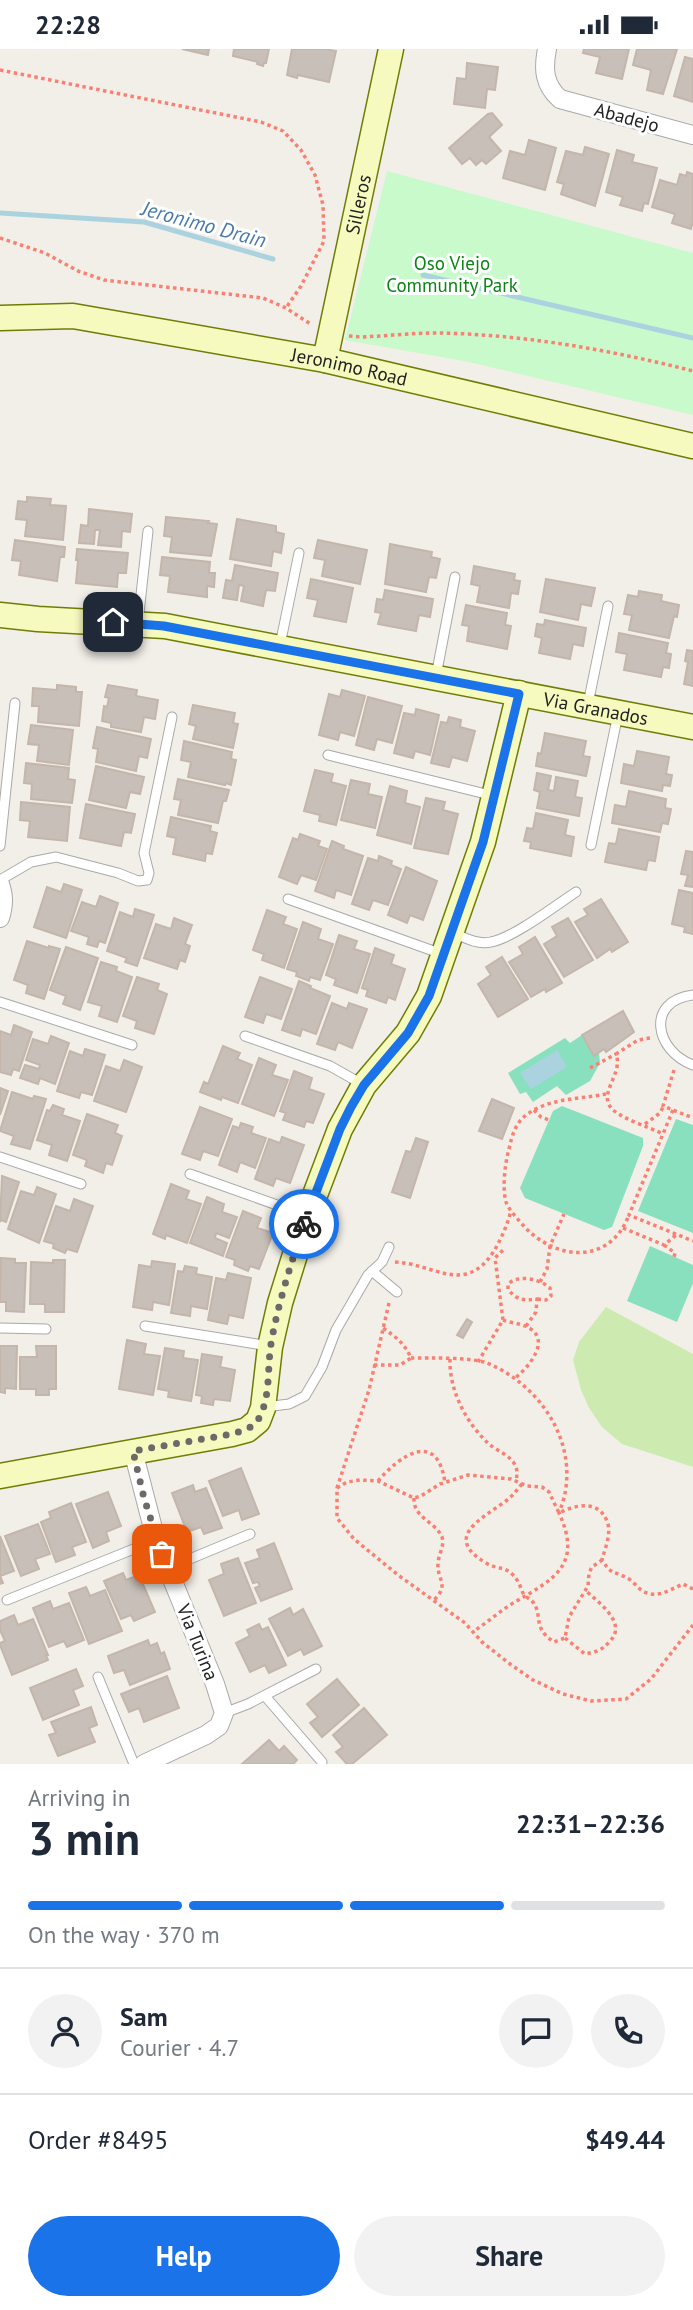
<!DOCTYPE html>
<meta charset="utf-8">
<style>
:root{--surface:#fff;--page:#f2f2f3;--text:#1f2937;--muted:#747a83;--line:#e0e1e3;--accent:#1a73e8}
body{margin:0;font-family:"PT Sans",sans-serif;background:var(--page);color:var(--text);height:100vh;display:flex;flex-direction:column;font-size:26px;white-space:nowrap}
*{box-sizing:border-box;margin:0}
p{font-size:23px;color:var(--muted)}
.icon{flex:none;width:38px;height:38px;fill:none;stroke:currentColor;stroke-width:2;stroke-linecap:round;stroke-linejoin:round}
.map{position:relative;height:1715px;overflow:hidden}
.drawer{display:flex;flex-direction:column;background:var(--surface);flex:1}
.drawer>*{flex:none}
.pin{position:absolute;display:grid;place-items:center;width:60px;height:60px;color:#fff;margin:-30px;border-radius:14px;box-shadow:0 4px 10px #0006}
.courier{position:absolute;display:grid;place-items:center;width:70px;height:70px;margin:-35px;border:5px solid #1a73e8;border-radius:50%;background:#fff;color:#222;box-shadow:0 2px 9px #0007}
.summary em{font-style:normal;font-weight:600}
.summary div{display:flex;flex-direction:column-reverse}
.summary{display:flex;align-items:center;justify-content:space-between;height:119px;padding:0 28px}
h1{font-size:46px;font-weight:600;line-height:52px}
.bar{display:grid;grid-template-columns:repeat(4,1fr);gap:10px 7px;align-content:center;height:84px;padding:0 28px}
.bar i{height:9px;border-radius:5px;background:var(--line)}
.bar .current{background:var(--accent)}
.bar p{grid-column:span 4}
.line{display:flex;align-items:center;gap:18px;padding:0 28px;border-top:2px solid var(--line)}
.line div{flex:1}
.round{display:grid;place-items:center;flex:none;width:74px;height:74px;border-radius:37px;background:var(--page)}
.cta{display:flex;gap:14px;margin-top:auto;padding:14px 28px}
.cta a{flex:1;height:80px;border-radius:42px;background:var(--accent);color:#fff;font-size:28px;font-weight:600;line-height:80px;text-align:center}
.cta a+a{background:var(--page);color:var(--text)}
.status{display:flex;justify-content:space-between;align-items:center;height:49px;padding:0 35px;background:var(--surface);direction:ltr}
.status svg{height:19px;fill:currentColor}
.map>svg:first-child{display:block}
.grass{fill:#cdebb0}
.park{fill:#c8facc}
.pitch{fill:#88e0be}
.water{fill:#aad3df}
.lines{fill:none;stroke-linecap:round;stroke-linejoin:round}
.stream{stroke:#aad3df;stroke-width:5}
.building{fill:#c7bfb8;stroke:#c4b6ab;stroke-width:2}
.lane-casing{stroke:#a9a9a9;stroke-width:11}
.street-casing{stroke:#a9a9a9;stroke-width:20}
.secondary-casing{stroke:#707d05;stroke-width:27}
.path{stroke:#fa8072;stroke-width:3.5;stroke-dasharray:3.5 3.5;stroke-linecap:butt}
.lane{stroke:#fff;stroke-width:9}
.street{stroke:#fff;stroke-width:18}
.secondary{stroke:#f7fabf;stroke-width:24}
.done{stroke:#6b6a68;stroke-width:7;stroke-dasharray:0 12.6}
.route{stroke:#1a73e8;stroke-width:9}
.labels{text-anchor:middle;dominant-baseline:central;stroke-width:6;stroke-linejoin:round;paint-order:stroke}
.street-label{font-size:19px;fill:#222;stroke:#fff}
.park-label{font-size:19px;fill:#0c8416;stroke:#fff}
.water-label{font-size:21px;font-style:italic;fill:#4a7aab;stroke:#fff}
</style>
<div class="status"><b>22:28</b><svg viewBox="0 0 49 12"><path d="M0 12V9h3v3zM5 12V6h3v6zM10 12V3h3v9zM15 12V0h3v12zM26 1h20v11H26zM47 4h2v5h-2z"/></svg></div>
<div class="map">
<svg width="693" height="1715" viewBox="0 0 693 1715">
<rect width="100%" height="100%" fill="#f2efe9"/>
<path class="grass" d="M606 1258 693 1305V1418L622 1395 602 1378 589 1359 581 1341 573 1311 579 1293Z"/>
<path class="park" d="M387 122 693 204V366L469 313 345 291Z"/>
<g class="pitch">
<path d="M582 986 594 1006 599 1004 600 1014 590 1032 566 1046 557 1037 533 1053 526 1043 520 1045 508 1024 565 989 570 994Z"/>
<path d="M562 1057 643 1089V1097L612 1178 604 1181 525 1149 520 1139 553 1062Z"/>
<path d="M676 1070 693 1076V1184L638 1162Z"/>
<path d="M650 1197 693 1216V1234L677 1273 627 1252Z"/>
</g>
<path class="water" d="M557 1001 567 1018 531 1040 520 1024Z"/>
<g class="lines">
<g class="stream">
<path d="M0 164 144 173 273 210"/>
<path d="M423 226 693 289"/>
</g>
</g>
<g class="building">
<path d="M182 0H209L208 6Z"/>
<path d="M234 0H269L266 14H264L263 17 257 15 258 13 233 7Z"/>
<path d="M292 0H325L336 2 329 33 298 26 297 29 287 26Z"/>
<path d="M584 0H629L622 30 596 24 600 8 583 4Z"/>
<path d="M637 0H677L663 45 647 41 651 21 633 16Z"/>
<path d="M685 8 693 10V53L674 47Z"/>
<path d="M467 14 498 18 495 41 487 40 485 59 454 55 457 29 466 30Z"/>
<path d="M492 64 502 76 489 88 501 102 486 115 482 111 476 116 470 109 462 115 449 99 488 65Z"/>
<path d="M529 91 556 99 545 141 503 129 510 102 525 106Z"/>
<path d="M585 98 609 105 595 157 561 145 564 135 557 133 566 102 583 106Z"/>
<path d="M617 101 634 106 632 113 657 119 648 155 644 154 642 162 620 156 623 148 606 143Z"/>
<path d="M687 123 693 125V172L691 180 672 174 675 165 652 158 660 131 677 136 680 125 686 127Z"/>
<path d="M27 448 51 450 50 456 66 457 63 491 25 487 27 471 16 470 18 452 27 453Z"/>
<path d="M89 460 132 465 130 483 122 482 121 498 98 496 100 481H95L94 495 79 494 81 476 88 477Z"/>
<path d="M166 468 209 472 208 474 217 475 211 507 170 503 172 488 164 487Z"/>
<path d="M237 470 276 477V483L284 485 281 504 273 502 271 517 230 510Z"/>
<path d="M15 491 65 498 64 508H60L57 532 19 526 21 512 12 511Z"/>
<path d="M318 491 367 501 360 535 322 527 325 511 314 509Z"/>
<path d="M390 495 432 503 431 508 440 510 436 529 429 528 426 543 385 535Z"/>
<path d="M77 500 128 504 126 524H118L117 538 76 534 78 511H76Z"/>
<path d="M162 508 210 513 209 524H215L214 538 207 537V548L168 543 170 527 160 526Z"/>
<path d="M235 516 278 524 275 542 266 541 263 557 241 552 244 537 239 536 237 551 223 549 226 531 232 532Z"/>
<path d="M474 517 515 525 514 531 520 532 518 545 511 544 509 559 477 553 480 537 471 535Z"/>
<path d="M311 530 353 539 346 573 314 567 318 551 307 549Z"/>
<path d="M546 530 595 539 591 557 581 555 578 571 540 563Z"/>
<path d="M385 541 433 550 430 568 419 566 416 582 378 575 381 564 375 563 377 550 383 551Z"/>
<path d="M639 542 662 546 661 552 679 556 677 568 674 567 669 589 629 581 632 566 624 565 628 546 638 548Z"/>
<path d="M466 556 507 564 505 576 511 577 507 600 467 592 469 577 462 576Z"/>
<path d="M545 571 586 579 583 597 573 595 570 610 539 604 542 589 535 587 537 575 544 576Z"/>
<path d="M619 584 668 594 666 604 671 605 669 619 663 618 661 628 624 621 627 605 616 603Z"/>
<path d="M687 601 693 602V637L684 635 688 613 685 612Z"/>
<path d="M57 636 76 638V643H82L79 677 38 673 39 657H32L33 639 57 641Z"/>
<path d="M108 636 137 641 136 647 158 651 155 670 144 668 141 683 111 678V674L102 672 104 657 107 658 109 649 105 648Z"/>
<path d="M342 641 365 647 354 687 340 683 338 691 319 686 329 645 340 648Z"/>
<path d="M368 648 402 657 392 694 377 690 374 701 356 696Z"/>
<path d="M193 656 235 664 233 674 238 675 233 699 193 690 196 677 189 675Z"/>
<path d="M416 660 439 666 430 706 415 702 413 709 394 704 404 664 415 666Z"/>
<path d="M449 668 461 671 460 678 475 682 467 712 452 708 449 718 431 714 441 673 447 674Z"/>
<path d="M31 676 73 681 69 716 37 712 39 696 28 695Z"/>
<path d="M97 678 151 690 147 709 139 707 136 722 96 713 98 700 93 699Z"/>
<path d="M545 684 586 692 583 707 590 708 586 727 536 717 538 704 541 705Z"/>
<path d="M184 692 232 703 231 710 236 711 231 736 226 734 225 736 188 728 191 713 181 711Z"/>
<path d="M637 702 669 708 666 725 672 726 670 737 663 736 662 742 621 734 624 715 634 717Z"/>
<path d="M26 714 69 719 68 730 75 731 72 754 31 750 32 735 24 734Z"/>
<path d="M96 717 144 728 140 745 130 743 126 759 89 751Z"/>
<path d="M315 721 333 725 331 733 346 737 336 776 319 772 320 766 304 762Z"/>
<path d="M537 724 551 727 548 741 554 742 556 728 578 732 575 748 582 749 579 767 537 759 540 743 534 741Z"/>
<path d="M178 730 229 741 226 752H223L218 774 178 766 181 751 174 750Z"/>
<path d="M351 731 370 735 368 745 382 748 375 779 341 771Z"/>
<path d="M390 737 407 742 405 754 420 758 411 795 377 786Z"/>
<path d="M629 742 666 750 665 759 671 760 668 775 662 774 660 783 612 774 615 756 626 758Z"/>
<path d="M426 749 445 753 443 761 458 765 448 805 414 799Z"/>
<path d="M21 753 70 758 67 792 28 788 30 772 20 771Z"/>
<path d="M86 755 135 765 131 784 124 783 121 797 80 789Z"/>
<path d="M536 764 568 771 565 786 574 788 571 807 530 799 531 793 524 792 527 779 533 780Z"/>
<path d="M171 768 211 777 210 782 217 784 212 805 206 804 205 812 173 805 176 789 167 787Z"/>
<path d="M619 780 659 788 655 812 648 811 646 821 605 813 609 794 616 795Z"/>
<path d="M300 785 320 792 318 797 327 800 316 831 301 826 297 835 279 828 293 789 298 791Z"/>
<path d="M332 792 344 797 343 800 363 807 351 846 336 841 334 849 315 842Z"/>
<path d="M686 802 693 803V838L685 837 688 826 681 825Z"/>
<path d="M379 807 392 812 391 816 401 820 388 856 373 851 369 861 352 855 368 809 378 812Z"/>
<path d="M406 818 437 832 423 871 410 866 407 874 388 866Z"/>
<path d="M64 835 82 841 66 889 34 878 47 838 61 843Z"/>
<path d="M679 841 693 844V885L684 883 685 878 672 875Z"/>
<path d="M100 847 118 854 105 894 99 892 97 898 87 895 89 888 71 882 82 853 96 858Z"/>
<path d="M601 850 628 893 612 903 610 900 597 909 575 873 588 866 584 860Z"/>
<path d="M135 860 154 866 137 917 125 913 127 909 107 902 120 863 133 868Z"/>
<path d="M267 861 286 868 283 875 297 880 284 919 262 911 264 905 253 901Z"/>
<path d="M174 869 192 876 185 895 190 897 185 913 180 911 177 920 144 909 156 875 171 880Z"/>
<path d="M568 869 593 911 564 928 544 895 557 887 552 878Z"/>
<path d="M303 873 321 880 318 890 333 895 320 931 310 928 309 932 296 927 297 923 287 920Z"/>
<path d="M339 886 357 892 354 900 370 905 357 944 334 936 336 930 326 926Z"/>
<path d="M535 888 562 934 546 943 545 940 531 948 509 913 523 905 519 898Z"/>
<path d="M27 892 49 899V897L60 900 44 950 26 944 28 936 14 931Z"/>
<path d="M66 898 98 909 80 961 63 955 66 947 50 941Z"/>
<path d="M375 899 394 906 391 915 405 920 395 951 388 948 386 954 366 947 368 941 362 939Z"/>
<path d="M502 908 528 950 498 968 478 935 491 926 486 918Z"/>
<path d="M101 913 117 918 116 922 132 928 117 973 99 967 102 957 88 953Z"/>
<path d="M137 928 159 935 157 941 167 945 154 985 135 979 137 972 123 967Z"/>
<path d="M260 928 292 940 281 970 266 965 263 974 245 968Z"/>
<path d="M299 932 311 937 310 939 330 947 316 985 302 980 300 987 282 981Z"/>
<path d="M332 954 347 960 349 954 367 960 352 999 338 993 335 1001 317 995Z"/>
<path d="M623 962 634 983 606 1003 604 1000 594 1007 582 986Z"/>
<path d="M14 976 32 983 19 1022 13 1020 11 1026 0 1023V982L11 986Z"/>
<path d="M51 987 69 994 55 1035 40 1029 38 1035 20 1029 25 1016 39 1020 40 1016 26 1011 33 990 48 995Z"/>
<path d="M223 997 240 1004 237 1010 252 1016 238 1054 222 1048 221 1051 200 1043 204 1033 208 1035Z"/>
<path d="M85 1000 105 1006 92 1046 81 1043 79 1049 57 1042 70 1002 83 1007Z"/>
<path d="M259 1009 276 1016 272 1026 288 1031 274 1067 242 1055Z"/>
<path d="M124 1011 142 1018 126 1063 94 1052 106 1017 120 1022Z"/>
<path d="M294 1022 312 1029 309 1040 324 1045 313 1074 306 1072 304 1078 283 1071 286 1064 280 1062Z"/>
<path d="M0 1039 8 1042 0 1066Z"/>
<path d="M12 1043 33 1050 34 1047 46 1050 30 1100 11 1095 14 1087 0 1082Z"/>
<path d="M492 1050 514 1059 502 1090 479 1082Z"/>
<path d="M53 1056 64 1060 62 1066 80 1072 67 1112 49 1106 52 1096 37 1091 47 1061 50 1062Z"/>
<path d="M200 1058 232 1070 218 1107 203 1102 200 1111 182 1105Z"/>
<path d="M87 1065 118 1076 115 1084 122 1087 112 1116 106 1114 103 1124 85 1117 87 1111 73 1106Z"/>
<path d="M241 1074 253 1078 251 1084 266 1089 255 1119 240 1113 237 1123 219 1116 233 1077 239 1079Z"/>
<path d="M282 1088 304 1096 290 1134 276 1129 273 1137 255 1130 269 1090 280 1094Z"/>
<path d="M416 1089 428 1093 410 1149 392 1143 406 1102 411 1103Z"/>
<path d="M2 1127 19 1133 6 1173 1 1171 0 1173Z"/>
<path d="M171 1135 189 1142 186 1150 201 1155 187 1194 166 1186 165 1190 153 1185Z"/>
<path d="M37 1138 56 1145 39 1194 8 1180 21 1142 34 1146Z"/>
<path d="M207 1148 224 1155 222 1163 237 1168 229 1189 216 1184 215 1189 227 1194 223 1207 190 1194Z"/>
<path d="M74 1150 93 1157 77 1203 67 1200 65 1204 53 1199 54 1195 44 1192 56 1157 70 1162Z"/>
<path d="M243 1162 261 1169 257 1179 273 1184 259 1220 250 1217 248 1222 234 1216 235 1211 226 1208Z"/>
<path d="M1 1209 15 1210V1214H26L24 1263 6 1262V1253H0Z"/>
<path d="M53 1211H65L64 1263H45V1255H30L31 1213 53 1214Z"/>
<path d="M152 1212 175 1215 169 1256 153 1253 152 1261 133 1258 139 1216 151 1218Z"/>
<path d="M185 1217 197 1219 196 1225 212 1228 207 1260 191 1257 190 1267 171 1264 178 1222 183 1223Z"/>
<path d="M228 1224 251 1229 243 1269 229 1266 227 1275 208 1271 216 1229 226 1231Z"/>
<path d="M467 1270 472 1273 463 1289 457 1286Z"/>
<path d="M127 1291 146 1295 144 1305 160 1307 153 1346 119 1340Z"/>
<path d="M0 1297H17L16 1340 5 1339V1344L0 1343Z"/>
<path d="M36 1297H56V1340H49V1346H36V1340H20V1308H37Z"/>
<path d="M165 1299 184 1302 183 1309 198 1311 191 1352 168 1348 169 1342 158 1340Z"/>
<path d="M202 1305 222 1308 220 1318 235 1321 230 1352 214 1350 213 1356 201 1354 202 1347 196 1346Z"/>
<path d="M241 1419 259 1465 242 1471 239 1461 223 1467 209 1432Z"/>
<path d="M193 1436 195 1443 206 1439 222 1479 204 1485 201 1478 187 1483 172 1444Z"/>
<path d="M108 1443 121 1477 106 1483 109 1492 93 1499 76 1455Z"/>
<path d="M71 1454 86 1493 72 1498 75 1506 56 1513 41 1473 51 1469 49 1463Z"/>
<path d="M38 1475 50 1505 35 1510 39 1520 21 1527 5 1487Z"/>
<path d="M0 1487 14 1522 0 1527 3 1534 0 1535Z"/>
<path d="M274 1494 292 1540 261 1552 255 1539 260 1537 258 1533 253 1534 245 1514 260 1509 257 1501Z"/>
<path d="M238 1509 256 1554 224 1567 209 1531 224 1525 221 1515Z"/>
<path d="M123 1524 126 1531 139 1526 155 1563 134 1572 131 1566 121 1570 104 1532Z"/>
<path d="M86 1538 90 1547 105 1541 122 1582 89 1595 69 1544Z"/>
<path d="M50 1552 53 1560 69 1554 84 1591 67 1598 64 1592 49 1598 33 1559Z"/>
<path d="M290 1559 293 1566 303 1560 322 1597 304 1606 301 1600 288 1607 269 1570Z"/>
<path d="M14 1566 18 1576 33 1570 48 1606H46L48 1611 12 1626 0 1596V1594L5 1592 0 1581V1572Z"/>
<path d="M259 1575 262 1581 268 1578 286 1616 269 1624 265 1616 250 1623 236 1594 250 1587 247 1581Z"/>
<path d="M148 1591 150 1597 157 1594 161 1605 164 1603 170 1620 130 1636 124 1621 114 1624 108 1607Z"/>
<path d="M76 1620 83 1637 73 1641 79 1656 43 1671 30 1639Z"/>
<path d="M167 1627 179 1659 144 1673 139 1659 129 1663 121 1645Z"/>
<path d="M337 1630 359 1656 322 1688 310 1674 318 1668 307 1655Z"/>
<path d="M91 1658 97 1676 89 1679 95 1693 58 1707 49 1686 56 1684 51 1673Z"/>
<path d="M364 1659 387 1686 352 1715H347L336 1703 343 1698 333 1686Z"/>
<path d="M269 1691 279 1702 284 1697 297 1711 293 1715H242Z"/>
</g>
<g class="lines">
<defs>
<g id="lane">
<path d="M138 573 148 482"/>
<path d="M280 596 299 504"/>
<path d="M436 627 455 528"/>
<path d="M588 655 608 557"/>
<path d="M328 706 494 747"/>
<path d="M591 796 618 665"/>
<path d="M0 797 15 654"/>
<path d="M0 831 31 813 56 808 118 824 138 832 147 831 149 824 144 804 172 668"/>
<path d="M288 850 442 905"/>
<path d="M454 884C465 889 478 896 491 893 513 889 555 857 576 843"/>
<path d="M693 946C645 952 655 1002 693 1016"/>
<path d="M0 953 132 996"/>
<path d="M245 987 330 1017 362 1035"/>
<path d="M0 1108 81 1135"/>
<path d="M190 1125 305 1166"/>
<path d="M372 1222 397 1243"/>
<path d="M145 1277 269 1297"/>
<path d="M0 1279 46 1280"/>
<path d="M265 1358 289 1355 305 1347 322 1318 336 1281 368 1226 382 1213 389 1198"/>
<path d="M168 1519 250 1485"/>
<path d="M7 1551 156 1491"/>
<path d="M98 1628 134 1715"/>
<path d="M265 1647 322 1713"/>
<path d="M224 1664 248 1655 316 1620"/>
</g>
<g id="street">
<path d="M547 0C543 20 544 36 560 50L693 86"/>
<path d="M0 835C4 847 4 856 0 869"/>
<path d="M133 1402 156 1491 215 1635 224 1664 219 1677 206 1686 144 1715"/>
</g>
<g id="secondary">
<path id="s1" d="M0 269 73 267 325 311 693 397"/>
<path id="s2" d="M325 311 391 0"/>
<path id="s3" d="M0 566 38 570 165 577 693 678"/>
<path d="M0 1427 232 1385 247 1381 258 1372 263 1359 270 1298 280 1254 307 1167 340 1080 364 1036 408 984 429 947 483 793 519 644"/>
</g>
</defs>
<use href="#lane" class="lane-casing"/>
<use href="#street" class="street-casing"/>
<use href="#secondary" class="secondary-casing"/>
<g class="path">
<path d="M0 21 261 73 283 82 301 101 315 126 323 156 324 192 301 237 286 259"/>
<path d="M0 189 45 204 78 222 104 231 263 249 286 259 312 276"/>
<path d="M349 287 361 288C386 287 411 284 436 284 521 285 611 301 693 322"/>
<path d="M650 989 638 991 616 1005C624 1025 596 1045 613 1061 625 1071 649 1078 663 1085"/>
<path d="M590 1019 616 1005"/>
<path d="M674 1021 663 1057 693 1069"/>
<path d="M606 1045C581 1050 551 1049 529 1064 516 1072 512 1086 509 1100 505 1114 502 1139 506 1153 509 1161 516 1168 522 1175 553 1211 609 1218 629 1166"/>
<path d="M534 1061 541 1068 549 1071"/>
<path d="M673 1061 629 1166 693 1192"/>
<path d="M645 1075 660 1064 663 1058"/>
<path d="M623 1179 664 1196 676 1186"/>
<path d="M664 1196 675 1204 674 1208"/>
<path d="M395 1213C435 1215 465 1247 494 1202 501 1190 508 1175 511 1161"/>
<path d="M540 1233 547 1220 550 1197 564 1165"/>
<path d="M389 1254 369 1341 337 1439V1469L354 1490 398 1526 465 1574 482 1593 510 1615 533 1631 563 1645 591 1652 626 1650 651 1630 693 1576"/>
<path d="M503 1271C510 1274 519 1274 525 1277 554 1289 529 1318 514 1330"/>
<path d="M526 1277 536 1263 537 1250C524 1252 516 1251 508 1240V1235C519 1225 540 1230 550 1239L551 1247 546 1251 537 1250"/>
<path d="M411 1309C430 1309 470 1308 487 1314 536 1334 573 1385 566 1438 565 1447 562 1456 559 1464 583 1516 554 1530 515 1553 501 1561 488 1573 474 1582"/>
<path d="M450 1310C449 1341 466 1374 489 1395 497 1402 510 1406 515 1416 518 1422 517 1426 516 1432"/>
<path d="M478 1313 503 1271 495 1209 505 1199"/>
<path d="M374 1316H400L411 1309C405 1295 396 1288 383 1279"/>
<path d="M378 1432C401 1405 438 1381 445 1434"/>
<path d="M522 1435C516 1442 511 1449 503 1454 478 1472 444 1489 486 1514 499 1522 506 1515 517 1531 520 1535 521 1541 524 1546 526 1548 530 1550 532 1552 544 1566 531 1578 554 1593L565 1589 569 1568 588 1537 589 1524 592 1518 602 1511"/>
<path d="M337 1439 347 1433 360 1431 378 1432 414 1449 421 1447 440 1435 468 1426 511 1430 527 1437 542 1438 549 1443 559 1464C575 1456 598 1450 607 1472 612 1484 605 1499 602 1511 613 1528 614 1521 629 1530 633 1532 637 1538 641 1541 656 1551 669 1541 683 1535L693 1540"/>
<path d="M414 1449C413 1469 435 1472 442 1488 445 1497 438 1506 438 1515 437 1523 442 1530 442 1537 442 1542 438 1547 434 1551"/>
<path d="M565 1589 585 1605C596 1603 603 1601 610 1592 628 1574 598 1553 585 1541"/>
</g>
<use href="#lane" class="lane"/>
<use href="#street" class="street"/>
<use href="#secondary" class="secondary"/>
</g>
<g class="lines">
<path class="done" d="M162 1505 144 1449 133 1402 232 1385C242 1382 254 1379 259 1369 271 1347 267 1319 271 1295 278 1254 291 1215 304 1175"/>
<path class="route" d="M113 573 164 577 519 645 483 793 429 947 408 984 364 1036 351 1058 340 1080 304 1175"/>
</g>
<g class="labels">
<g class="street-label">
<text transform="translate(627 68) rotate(15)">Abadejo</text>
<text stroke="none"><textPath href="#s2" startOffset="159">Silleros</textPath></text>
<text stroke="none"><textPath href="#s1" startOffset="354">Jeronimo Road</textPath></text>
<text stroke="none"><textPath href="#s3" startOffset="604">Via Granados</textPath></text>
<text transform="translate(198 1593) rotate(68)">Via Turina</text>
</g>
<g class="park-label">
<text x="452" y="214">Oso Viejo<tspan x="452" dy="22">Community Park</tspan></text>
</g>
<g class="water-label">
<text transform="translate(204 175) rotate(15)">Jeronimo Drain</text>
</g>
</g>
</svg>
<div class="pin" style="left:162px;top:1505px;background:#ea580c"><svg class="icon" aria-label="bag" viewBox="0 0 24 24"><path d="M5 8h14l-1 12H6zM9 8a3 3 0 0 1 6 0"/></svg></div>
<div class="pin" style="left:113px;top:573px;background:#1f2937"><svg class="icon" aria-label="home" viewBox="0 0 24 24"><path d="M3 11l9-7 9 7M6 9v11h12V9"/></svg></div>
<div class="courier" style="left:304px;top:1175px"><svg class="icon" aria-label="bike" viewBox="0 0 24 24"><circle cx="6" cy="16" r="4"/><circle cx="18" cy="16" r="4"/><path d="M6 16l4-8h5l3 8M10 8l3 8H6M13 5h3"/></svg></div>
</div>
<section class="drawer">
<div class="summary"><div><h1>3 min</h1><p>Arriving in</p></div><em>22:31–22:36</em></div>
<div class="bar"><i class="current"></i><i class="current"></i><i class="current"></i><i></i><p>On the way · 370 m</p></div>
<div class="line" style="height:126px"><a class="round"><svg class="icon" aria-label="person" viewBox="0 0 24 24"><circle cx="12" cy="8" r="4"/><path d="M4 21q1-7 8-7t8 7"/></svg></a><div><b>Sam</b><p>Courier · 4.7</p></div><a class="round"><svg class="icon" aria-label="chat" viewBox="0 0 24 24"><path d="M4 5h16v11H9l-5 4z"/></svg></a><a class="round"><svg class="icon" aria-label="phone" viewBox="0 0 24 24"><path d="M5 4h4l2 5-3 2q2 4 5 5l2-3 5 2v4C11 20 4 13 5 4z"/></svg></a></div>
<div class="line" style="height:91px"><div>Order #8495</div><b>$49.44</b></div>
<div class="cta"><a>Help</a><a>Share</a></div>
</section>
